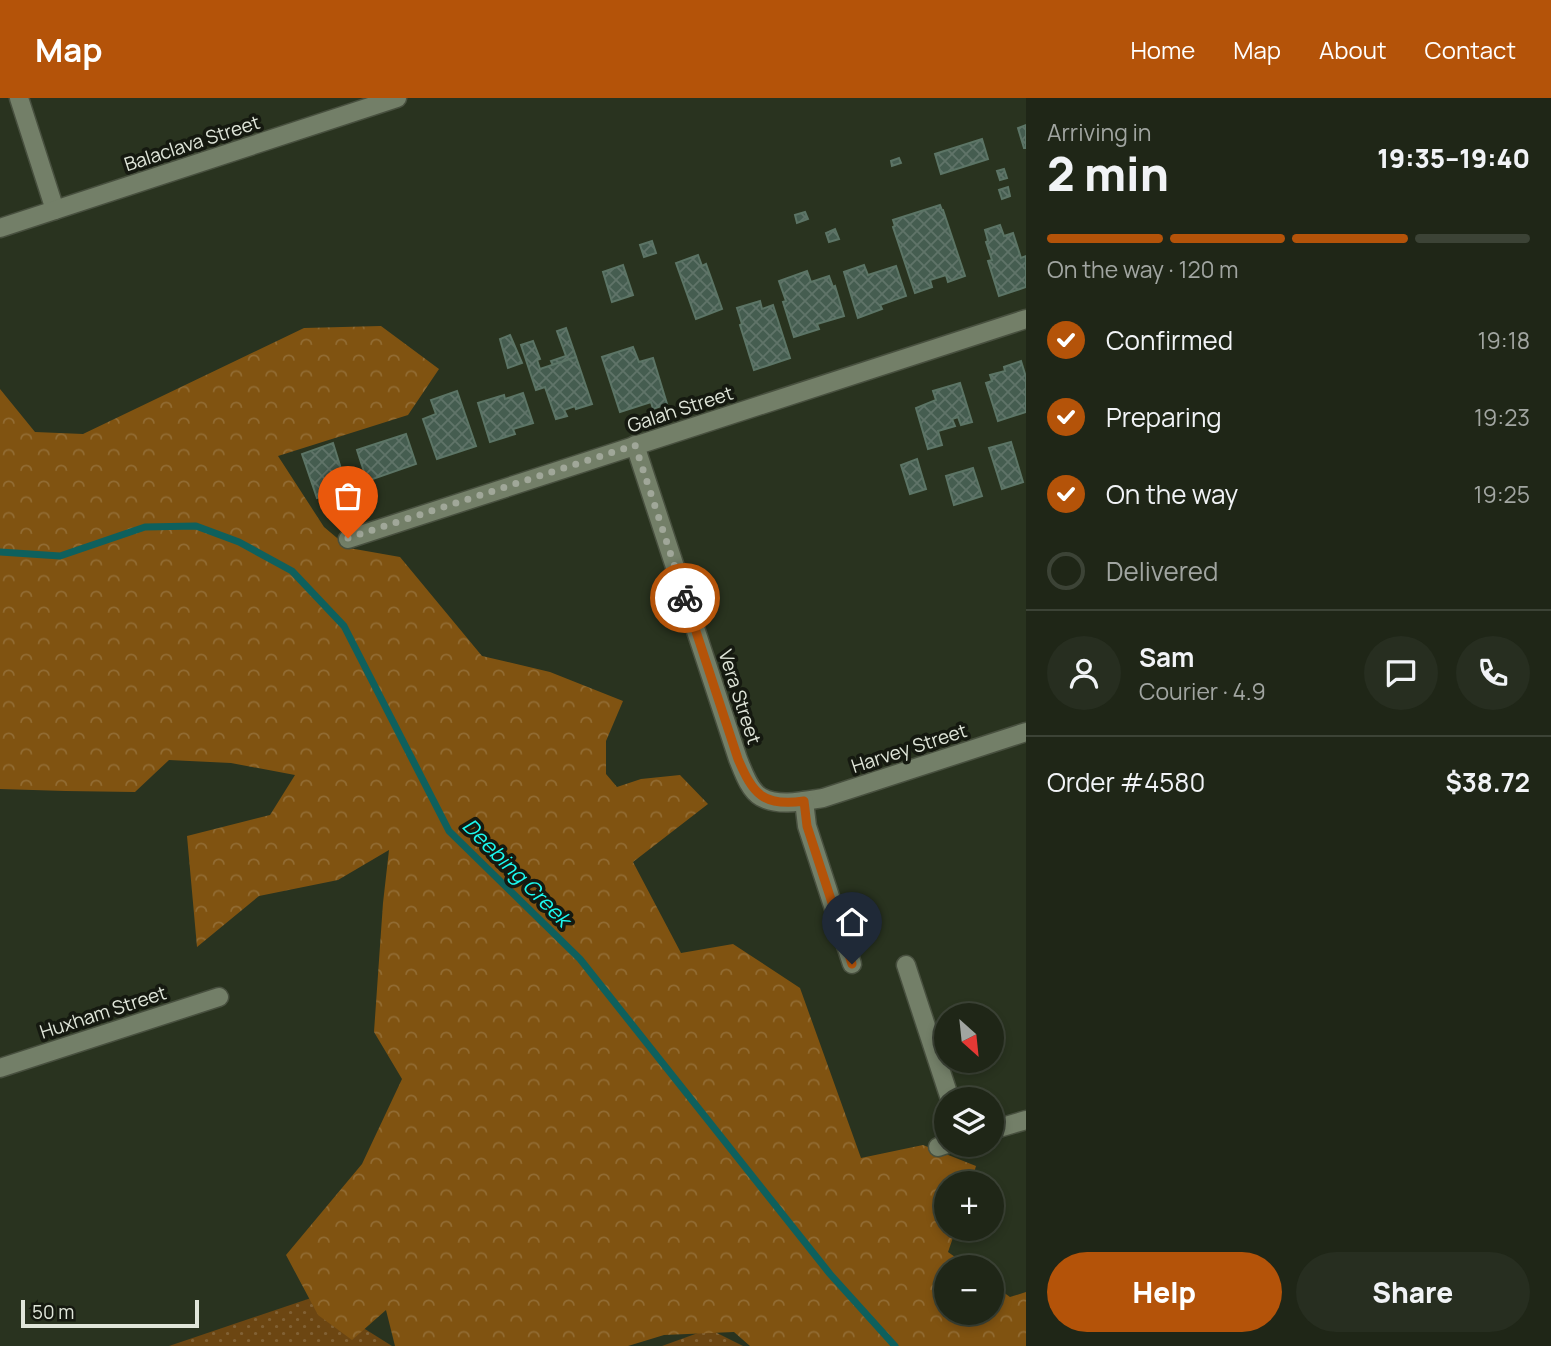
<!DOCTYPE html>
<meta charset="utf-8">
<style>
:root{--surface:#1f2617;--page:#272e20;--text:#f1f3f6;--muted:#a1a5a1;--line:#3c4336;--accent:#b45309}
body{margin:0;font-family:Manrope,sans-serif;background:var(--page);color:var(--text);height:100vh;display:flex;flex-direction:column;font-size:26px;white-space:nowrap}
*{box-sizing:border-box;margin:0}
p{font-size:23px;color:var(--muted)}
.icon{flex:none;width:38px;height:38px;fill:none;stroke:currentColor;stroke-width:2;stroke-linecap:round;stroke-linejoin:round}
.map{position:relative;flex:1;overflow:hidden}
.side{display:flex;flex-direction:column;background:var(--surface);width:525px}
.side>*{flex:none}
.needle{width:46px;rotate:153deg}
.buttons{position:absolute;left:934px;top:905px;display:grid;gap:14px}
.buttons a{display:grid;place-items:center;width:70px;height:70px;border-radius:50%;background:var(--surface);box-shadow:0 4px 10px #0003,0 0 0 2px var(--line);font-size:35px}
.scale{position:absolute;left:21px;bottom:18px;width:178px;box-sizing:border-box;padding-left:7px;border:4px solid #e0e6da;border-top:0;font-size:19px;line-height:24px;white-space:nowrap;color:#e0e6da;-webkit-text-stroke:5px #151910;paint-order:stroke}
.pin{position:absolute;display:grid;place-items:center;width:60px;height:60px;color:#fff;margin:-72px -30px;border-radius:50% 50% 50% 0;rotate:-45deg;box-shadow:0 0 7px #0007}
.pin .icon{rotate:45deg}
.courier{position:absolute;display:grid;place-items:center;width:70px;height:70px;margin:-35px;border:5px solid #b45309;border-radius:50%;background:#fff;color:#222;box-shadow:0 2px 9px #0007}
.head em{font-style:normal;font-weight:800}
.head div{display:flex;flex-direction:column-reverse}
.head{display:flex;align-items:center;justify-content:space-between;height:119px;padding:0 21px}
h1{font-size:46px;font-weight:800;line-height:52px}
.bar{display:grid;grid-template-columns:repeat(4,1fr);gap:10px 7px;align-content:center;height:84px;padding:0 21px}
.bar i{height:9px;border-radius:5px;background:var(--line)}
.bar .on{background:var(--accent)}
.bar p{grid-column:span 4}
.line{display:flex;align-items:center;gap:18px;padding:0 21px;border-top:2px solid var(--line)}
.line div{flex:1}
.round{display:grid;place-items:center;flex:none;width:74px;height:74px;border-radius:37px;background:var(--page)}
ol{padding:0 21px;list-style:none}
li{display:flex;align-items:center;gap:21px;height:77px}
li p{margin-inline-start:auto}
li .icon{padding:7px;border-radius:50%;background:var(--accent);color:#fff;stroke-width:4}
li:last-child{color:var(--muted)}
li i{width:38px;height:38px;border:4px solid var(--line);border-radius:50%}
.cta{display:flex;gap:14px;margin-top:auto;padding:14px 21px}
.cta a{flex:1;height:80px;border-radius:42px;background:var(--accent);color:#fff;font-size:28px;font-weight:800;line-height:80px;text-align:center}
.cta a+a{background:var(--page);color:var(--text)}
header{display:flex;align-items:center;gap:42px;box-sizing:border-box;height:98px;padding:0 35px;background:var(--accent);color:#fff}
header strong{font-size:33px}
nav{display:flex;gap:38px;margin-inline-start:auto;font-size:24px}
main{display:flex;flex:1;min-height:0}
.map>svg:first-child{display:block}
.grass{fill:url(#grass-dots)}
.forest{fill:url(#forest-crowns)}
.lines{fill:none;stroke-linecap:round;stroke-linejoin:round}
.stream{stroke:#0e605d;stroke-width:7}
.building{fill:url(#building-cross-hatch);stroke:#5c7566;stroke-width:2}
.minor-casing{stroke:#48503f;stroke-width:21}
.minor{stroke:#737f68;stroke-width:18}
.done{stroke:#a0a799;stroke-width:7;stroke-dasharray:0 12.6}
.route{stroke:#b45309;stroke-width:9}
.labels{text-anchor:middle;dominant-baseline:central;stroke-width:7;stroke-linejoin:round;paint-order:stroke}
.street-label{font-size:19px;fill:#e0e6da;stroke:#151910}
.water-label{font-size:21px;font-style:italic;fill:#1bfaf1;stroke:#151910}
</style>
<header>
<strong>Map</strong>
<nav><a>Home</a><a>Map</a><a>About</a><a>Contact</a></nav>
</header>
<main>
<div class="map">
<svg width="1026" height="1248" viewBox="0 0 1026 1248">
<defs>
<pattern id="grass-dots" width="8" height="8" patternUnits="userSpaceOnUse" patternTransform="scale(1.75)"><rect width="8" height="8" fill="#6c4612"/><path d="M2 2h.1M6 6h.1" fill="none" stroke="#816134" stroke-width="1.8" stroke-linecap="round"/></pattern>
<pattern id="forest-crowns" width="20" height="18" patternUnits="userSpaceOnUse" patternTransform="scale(1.75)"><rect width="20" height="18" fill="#805311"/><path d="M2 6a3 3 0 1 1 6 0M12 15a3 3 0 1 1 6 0" fill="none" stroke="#926c33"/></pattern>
<pattern id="building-cross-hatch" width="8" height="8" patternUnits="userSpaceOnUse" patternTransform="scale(1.75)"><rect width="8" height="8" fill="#455d50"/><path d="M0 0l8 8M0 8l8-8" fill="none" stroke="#607469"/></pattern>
</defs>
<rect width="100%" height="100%" fill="#29331f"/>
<g class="grass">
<path d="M314 1199 392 1248H169Z"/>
<path d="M709 1231 743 1248H662Z"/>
</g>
<path class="forest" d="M381 228 439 271 408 317 278 358 324 429 349 450 400 459 482 558 550 574 623 603 606 643V676L617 689 641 681 680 677 708 706 633 764 681 855 733 846 800 890 861 1060 923 1047 976 1068 971 1085H947V1130L956 1131 948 1154 969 1169H947V1214H992V1186L1010 1199 1026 1194V1248H750L734 1234 664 1237 628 1248H395L386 1212 352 1242 318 1217 286 1157 362 1066 402 981 374 934 383 805 389 752 338 782 259 798 197 849 187 738 270 717 295 677 231 665 169 662 135 694 66 693 0 691V291L35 334 83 336 304 230Z"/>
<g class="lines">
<path class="stream" d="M0 454 60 458 145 429 196 428 239 444 292 473 344 528 449 733 580 861 830 1176 895 1248"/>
</g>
<g class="building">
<path d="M1026 27V50H1024L1018 30Z"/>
<path d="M982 41 988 61 941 76 935 56Z"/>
<path d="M899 60 901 65 892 68 891 63Z"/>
<path d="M1004 71 1007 80 1000 82 997 73Z"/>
<path d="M1008 89 1010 98 1002 101 999 92Z"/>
<path d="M940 107 942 112H943L965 178 948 184 946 177 930 182 932 189 915 195 893 129 895 128 893 122Z"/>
<path d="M805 114 808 121 797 125 795 117Z"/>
<path d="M1000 127 1004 138 1013 135 1021 160 1026 158V189L999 198 988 163 992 162 986 144 988 143 985 132Z"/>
<path d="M835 131 839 141 829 144 826 135Z"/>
<path d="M652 143 656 155 644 159 640 147Z"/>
<path d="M698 157 702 168 706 166 722 211 696 221 676 165Z"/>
<path d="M623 167 633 197 612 204 603 174Z"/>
<path d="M864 167 868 177 896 168 906 198 880 207 882 211 858 220 844 174Z"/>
<path d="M807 173 811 184 829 178 833 189 835 188 844 218 817 226 819 231 794 239 783 204 786 203 779 183Z"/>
<path d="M760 203 762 211 773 207 790 260 754 272 740 227 742 226 737 210Z"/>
<path d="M566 230 576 259 553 267 551 263 566 258 557 233Z"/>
<path d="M510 237 522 265 508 270 500 241Z"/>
<path d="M533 243 540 261 537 262 540 271 576 259 592 306 576 311 575 308 564 312 567 318 556 321 545 289 536 292 521 247Z"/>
<path d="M633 249 639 264 653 260 667 306 653 311 651 304 620 314 602 259Z"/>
<path d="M1021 263 1026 279V314L998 323 986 285 992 283 990 277 1005 273 1004 269Z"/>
<path d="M960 285 972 324 961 327 958 319 952 321 955 328 938 333 942 347 928 351 916 310 936 302 933 293Z"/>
<path d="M457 293 476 348 437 361 423 321 436 316 431 302Z"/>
<path d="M523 295 533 325 513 331 515 336 490 344 478 305 504 297 505 301Z"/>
<path d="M406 336 416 366 367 383 357 352Z"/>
<path d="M1011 344 1023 384 1002 391 989 350Z"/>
<path d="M333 345 347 390 317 400 302 356Z"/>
<path d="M917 361 926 391 910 396 901 367Z"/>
<path d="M973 370 982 398 954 407 946 378Z"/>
</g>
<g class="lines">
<defs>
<g id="minor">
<path d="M19 0 55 112"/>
<path d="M0 130 397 0"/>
<path d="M635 347 738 661C743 673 749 692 761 699 779 709 804 703 823 700L1026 634"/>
<path d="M348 441 1026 221"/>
<path d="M804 703 807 728 852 866"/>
<path d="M906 867 950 1001"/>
<path d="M0 970 219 899"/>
<path d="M992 1032 1026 1022"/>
<path d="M938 1049 947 1046"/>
</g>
</defs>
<use href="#minor" class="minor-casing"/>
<use href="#minor" class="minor"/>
</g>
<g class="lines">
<path class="done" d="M348 440 635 347 685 500"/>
<path class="route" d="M685 500 738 661C753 696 763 709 804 703L807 728 852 866"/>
</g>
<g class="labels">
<g class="street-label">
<text transform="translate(192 45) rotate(-18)">Balaclava Street</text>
<text transform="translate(680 311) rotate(-18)">Galah Street</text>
<text transform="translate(740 599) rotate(72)">Vera Street</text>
<text transform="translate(909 650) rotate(-18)">Harvey Street</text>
<text transform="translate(103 914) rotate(-18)">Huxham Street</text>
</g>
<g class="water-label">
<text transform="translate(517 774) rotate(45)">Deebing Creek</text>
</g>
</g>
</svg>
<div class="buttons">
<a><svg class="needle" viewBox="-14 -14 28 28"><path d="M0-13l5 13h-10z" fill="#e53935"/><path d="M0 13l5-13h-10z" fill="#a1a5a1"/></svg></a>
<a><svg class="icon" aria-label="layers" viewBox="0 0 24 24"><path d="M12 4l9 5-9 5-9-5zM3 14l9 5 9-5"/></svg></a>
<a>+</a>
<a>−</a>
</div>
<div class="scale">50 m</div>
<div class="pin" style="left:348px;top:440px;background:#ea580c"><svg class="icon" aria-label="bag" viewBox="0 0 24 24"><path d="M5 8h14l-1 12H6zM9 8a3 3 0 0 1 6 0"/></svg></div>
<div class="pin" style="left:852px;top:866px;background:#1f2937"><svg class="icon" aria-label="home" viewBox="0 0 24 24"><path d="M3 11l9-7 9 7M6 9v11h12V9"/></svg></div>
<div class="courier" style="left:685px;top:500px"><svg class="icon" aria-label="bike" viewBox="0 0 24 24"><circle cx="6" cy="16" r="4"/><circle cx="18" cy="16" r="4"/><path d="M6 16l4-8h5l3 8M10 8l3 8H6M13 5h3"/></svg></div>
</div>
<section class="side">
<div class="head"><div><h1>2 min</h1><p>Arriving in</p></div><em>19:35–19:40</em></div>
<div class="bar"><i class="on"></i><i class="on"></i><i class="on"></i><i></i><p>On the way · 120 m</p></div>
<ol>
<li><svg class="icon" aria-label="check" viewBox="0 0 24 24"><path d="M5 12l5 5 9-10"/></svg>Confirmed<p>19:18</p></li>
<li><svg class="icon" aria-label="check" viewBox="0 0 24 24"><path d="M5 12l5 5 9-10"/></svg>Preparing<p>19:23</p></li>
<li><svg class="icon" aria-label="check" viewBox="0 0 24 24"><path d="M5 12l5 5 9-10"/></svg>On the way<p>19:25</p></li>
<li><i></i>Delivered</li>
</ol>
<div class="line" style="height:126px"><a class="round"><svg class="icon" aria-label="person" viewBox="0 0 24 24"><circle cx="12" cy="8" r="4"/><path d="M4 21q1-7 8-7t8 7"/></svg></a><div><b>Sam</b><p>Courier · 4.9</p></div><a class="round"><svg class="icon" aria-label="chat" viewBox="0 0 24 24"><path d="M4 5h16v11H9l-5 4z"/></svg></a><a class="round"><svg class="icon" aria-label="phone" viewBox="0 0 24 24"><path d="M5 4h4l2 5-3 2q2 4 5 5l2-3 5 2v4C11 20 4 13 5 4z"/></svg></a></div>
<div class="line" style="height:91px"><div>Order #4580</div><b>$38.72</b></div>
<div class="cta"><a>Help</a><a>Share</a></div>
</section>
</main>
